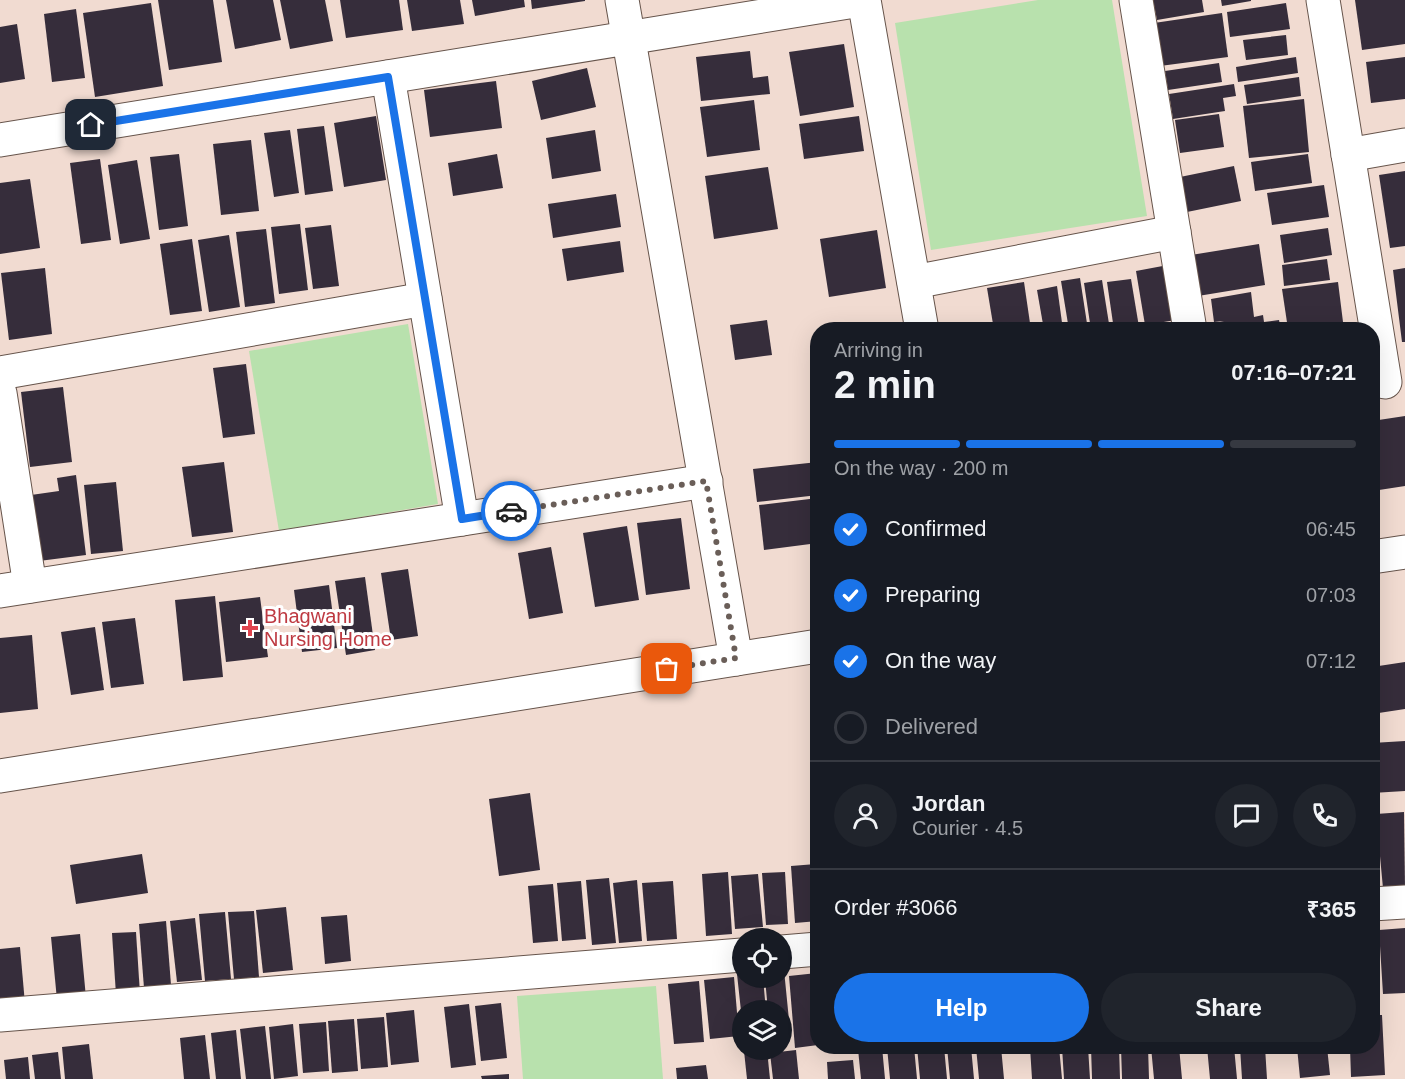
<!DOCTYPE html>
<meta charset="utf-8">
<style>
:root{--surface:#171b24;--page:#20242c;--text:#f1f3f6;--muted:#9ea1a6;--line:#363941;--accent:#1a73e8}
body{margin:0;font-family:Helvetica,sans-serif;background:var(--page);color:var(--text);height:100vh;display:flex;flex-direction:column;font-size:22px;white-space:nowrap}
*{box-sizing:border-box;margin:0}
p{font-size:20px;color:var(--muted)}
.icon{flex:none;width:33px;height:33px;fill:none;stroke:currentColor;stroke-width:2;stroke-linecap:round;stroke-linejoin:round}
.map{position:relative;flex:1;overflow:hidden}
.drawer{position:absolute;left:810px;top:322px;width:570px;height:732px;display:flex;flex-direction:column;background:var(--surface);border-radius:24px;box-shadow:0 6px 24px #0002}
.drawer>*{flex:none}
.fabs{position:absolute;left:732px;top:928px;display:grid;gap:12px}
.fabs a{display:grid;place-items:center;width:60px;height:60px;border-radius:50%;background:var(--surface);box-shadow:0 6px 24px #0002;font-size:30px}
.pin{position:absolute;display:grid;place-items:center;width:51px;height:51px;color:#fff;margin:-26px;border-radius:12px;box-shadow:0 3px 9px #0006}
.courier{position:absolute;display:grid;place-items:center;width:60px;height:60px;margin:-30px;border:4px solid #1a73e8;border-radius:50%;background:#fff;color:#222;box-shadow:0 2px 8px #0007}
.head em{font-style:normal;font-weight:600}
.head div{display:flex;flex-direction:column-reverse}
.head{display:flex;align-items:center;justify-content:space-between;height:102px;padding:0 24px}
h1{font-size:39px;font-weight:600;line-height:45px}
.bar{display:grid;grid-template-columns:repeat(4,1fr);gap:9px 6px;align-content:center;height:72px;padding:0 24px}
.bar i{height:8px;border-radius:4px;background:var(--line)}
.bar .current{background:var(--accent)}
.bar p{grid-column:span 4}
.line{display:flex;align-items:center;gap:15px;padding:0 24px;border-top:2px solid var(--line)}
.line div{flex:1}
.round{display:grid;place-items:center;flex:none;width:63px;height:63px;border-radius:32px;background:var(--page)}
ol{padding:0 24px;list-style:none}
li{display:flex;align-items:center;gap:18px;height:66px}
li p{margin-inline-start:auto}
li .icon{padding:6px;border-radius:50%;background:var(--accent);color:#fff;stroke-width:4}
li:last-child{color:var(--muted)}
li i{width:33px;height:33px;border:3px solid var(--line);border-radius:50%}
.action{display:flex;gap:12px;margin-top:auto;padding:12px 24px}
.action a{flex:1;height:69px;border-radius:36px;background:var(--accent);color:#fff;font-size:24px;font-weight:600;line-height:69px;text-align:center}
.action a+a{background:var(--page);color:var(--text)}
.map>svg:first-child{display:block}
.green{fill:#b8e1ad}
.building{fill:#362d3b}
.lines{fill:none;stroke-linecap:round;stroke-linejoin:round}
.minor-casing{stroke:#66544b;stroke-width:35}
.minor{stroke:#fff;stroke-width:33}
.done{stroke:#6a5e58;stroke-width:6;stroke-dasharray:0 10.8}
.route{stroke:#1a73e8;stroke-width:8}
.health-dot{fill:#e0444e;stroke:#fff;stroke-width:2}
.labels{text-anchor:middle;dominant-baseline:central;stroke-width:6;stroke-linejoin:round;paint-order:stroke}
.health-label{font-size:20px;fill:#be3a42;stroke:#fff;text-anchor:start}
</style>
<div class="map">
<svg width="1405" height="1079" viewBox="0 0 1405 1079">
<rect width="100%" height="100%" fill="#f1dbd1"/>
<g class="green">
<path d="M1038 0H1112L1147 216 931 250 895 23Z"/>
<path d="M408 324 438 504 279 531 249 351Z"/>
<path d="M656 986 663 1079H523L517 996Z"/>
</g>
<g class="building">
<path d="M158 0H213L222 62 169 70Z"/>
<path d="M226 0H273L281 40 235 49Z"/>
<path d="M280 0H325L333 41 290 49Z"/>
<path d="M340 0H399L403 30 346 38Z"/>
<path d="M407 0H460L464 24 412 31Z"/>
<path d="M472 0H524L525 7 475 16Z"/>
<path d="M531 0H585V1L532 9Z"/>
<path d="M1153 0H1202L1204 12 1157 20Z"/>
<path d="M1221 0H1251V1L1222 6Z"/>
<path d="M1355 0H1405V44L1362 50Z"/>
<path d="M151 3 163 86 95 97 83 13Z"/>
<path d="M1286 3 1290 29 1230 37 1227 12Z"/>
<path d="M76 9 85 78 52 82 44 14Z"/>
<path d="M1222 13 1228 57 1160 66 1154 23Z"/>
<path d="M17 24 25 79 0 83V27Z"/>
<path d="M1286 35 1288 55 1246 60 1243 40Z"/>
<path d="M844 44 854 107 800 116 789 52Z"/>
<path d="M750 51 753 78 768 76 770 94 701 101 696 57Z"/>
<path d="M1296 57 1298 73 1238 82 1236 67Z"/>
<path d="M1405 57V99L1371 103 1366 62Z"/>
<path d="M1219 63 1222 82 1168 90 1165 71Z"/>
<path d="M587 68 596 107 541 120 532 81Z"/>
<path d="M1299 77 1301 96 1247 104 1244 85Z"/>
<path d="M496 81 502 128 430 137 424 90Z"/>
<path d="M1234 84 1236 96 1223 98 1225 111 1173 119 1169 94Z"/>
<path d="M1304 99 1309 152 1249 158 1243 106Z"/>
<path d="M754 100 760 150 707 157 700 107Z"/>
<path d="M1219 114 1224 147 1180 153 1175 120Z"/>
<path d="M376 116 386 180 344 187 334 123Z"/>
<path d="M859 116 864 151 804 159 799 124Z"/>
<path d="M324 126 333 191 305 195 297 129Z"/>
<path d="M290 130 299 193 274 197 264 133Z"/>
<path d="M595 130 601 171 552 179 546 138Z"/>
<path d="M251 140 259 211 221 215 213 144Z"/>
<path d="M179 154 188 226 159 230 150 157Z"/>
<path d="M497 154 503 188 453 196 448 163Z"/>
<path d="M1308 154 1312 183 1255 191 1251 162Z"/>
<path d="M100 159 111 240 81 244 70 163Z"/>
<path d="M137 160 150 239 120 244 108 165Z"/>
<path d="M1234 166 1241 201 1187 212 1180 177Z"/>
<path d="M768 167 778 229 714 239 705 176Z"/>
<path d="M1405 171V246L1390 248 1379 175Z"/>
<path d="M30 179 40 248 0 254V183Z"/>
<path d="M1324 185 1329 217 1272 225 1267 193Z"/>
<path d="M616 194 621 227 553 238 548 204Z"/>
<path d="M300 224 308 290 279 294 271 227Z"/>
<path d="M331 225 339 286 313 289 305 228Z"/>
<path d="M1328 228 1332 255 1284 263 1280 235Z"/>
<path d="M266 229 275 303 245 307 236 232Z"/>
<path d="M877 230 886 288 829 297 820 239Z"/>
<path d="M229 235 240 307 209 312 198 240Z"/>
<path d="M192 239 202 311 170 315 160 244Z"/>
<path d="M620 241 624 272 567 281 562 249Z"/>
<path d="M1259 244 1265 285 1198 296 1191 255Z"/>
<path d="M1327 259 1330 280 1284 286 1282 265Z"/>
<path d="M1168 265 1176 320 1145 325 1136 271Z"/>
<path d="M45 268 52 334 9 340 1 273Z"/>
<path d="M1405 268V342H1402L1393 270Z"/>
<path d="M1080 278 1088 330H1069L1061 281Z"/>
<path d="M1131 279 1139 327 1114 330 1107 282Z"/>
<path d="M1102 280 1110 330H1091L1084 283Z"/>
<path d="M1024 282 1031 330H994L987 288Z"/>
<path d="M1338 282 1343 322 1288 329 1282 289Z"/>
<path d="M1057 286 1063 330H1044L1037 290Z"/>
<path d="M1251 292 1254 317 1263 315 1264 322 1279 320 1281 330H1217L1216 323 1224 321 1214 322 1211 299Z"/>
<path d="M767 320 772 355 735 360 730 325Z"/>
<path d="M1342 326V330H1320V328Z"/>
<path d="M246 364 255 434 223 438 213 368Z"/>
<path d="M63 387 72 462 30 467 21 392Z"/>
<path d="M1405 416V486L1379 490 1372 451V421Z"/>
<path d="M224 462 233 532 192 537 182 467Z"/>
<path d="M818 462V495L757 502 753 469Z"/>
<path d="M76 475 86 555 39 561 31 495 59 491 57 478Z"/>
<path d="M116 482 123 551 91 554 84 485Z"/>
<path d="M818 498V543L764 550 759 505Z"/>
<path d="M681 518 690 589 646 595 637 523Z"/>
<path d="M627 526 639 600 595 607 583 533Z"/>
<path d="M551 547 563 613 529 619 518 553Z"/>
<path d="M408 569 418 636 391 640 381 573Z"/>
<path d="M365 577 375 650 346 655 335 581Z"/>
<path d="M329 585 337 648 302 652 294 590Z"/>
<path d="M215 596 223 677 183 681 175 600Z"/>
<path d="M260 597 268 657 226 662 219 602Z"/>
<path d="M135 618 144 684 111 688 102 622Z"/>
<path d="M95 627 104 690 71 695 61 632Z"/>
<path d="M32 635 38 709 0 713V638Z"/>
<path d="M1405 662V709L1372 714V667Z"/>
<path d="M1405 741V791L1372 793V743Z"/>
<path d="M530 793 540 870 499 876 489 799Z"/>
<path d="M1404 812 1405 887 1383 888 1376 814Z"/>
<path d="M1372 841 1377 887H1372Z"/>
<path d="M142 854 148 893 76 904 70 865Z"/>
<path d="M816 864 818 921 795 923 791 866Z"/>
<path d="M728 872 732 934 706 936 702 874Z"/>
<path d="M785 872 788 924 766 925 762 873Z"/>
<path d="M758 874 763 927 735 929 731 876Z"/>
<path d="M609 878 616 943 592 945 586 880Z"/>
<path d="M637 880 642 941 619 943 613 883Z"/>
<path d="M581 881 586 939 562 941 557 883Z"/>
<path d="M673 881 677 939 647 941 642 883Z"/>
<path d="M553 884 558 941 533 943 528 886Z"/>
<path d="M286 907 293 970 263 973 256 910Z"/>
<path d="M254 911 259 977 234 979 228 912Z"/>
<path d="M225 912 231 979 205 981 199 914Z"/>
<path d="M347 915 351 961 325 964 321 917Z"/>
<path d="M195 918 202 980 177 982 170 921Z"/>
<path d="M166 921 171 985 144 988 139 924Z"/>
<path d="M1405 928V993L1383 994 1379 930Z"/>
<path d="M136 932 140 994 116 995 112 933Z"/>
<path d="M80 934 86 998 57 1000 51 937Z"/>
<path d="M1372 938 1378 993H1372Z"/>
<path d="M20 947 25 1004 0 1006V949Z"/>
<path d="M782 970H784L790 1030H782V1011H768L765 978H782Z"/>
<path d="M817 973 818 1045 795 1048 789 976Z"/>
<path d="M737 974H742V978H763L766 1011H741Z"/>
<path d="M734 977 739 1036 710 1039 704 980Z"/>
<path d="M699 981 704 1042 674 1044 668 984Z"/>
<path d="M501 1003 507 1058 481 1061 475 1006Z"/>
<path d="M469 1004 476 1065 451 1068 444 1007Z"/>
<path d="M414 1010 419 1062 391 1065 386 1013Z"/>
<path d="M1372 1015H1382L1385 1075 1351 1077 1350 1047H1372Z"/>
<path d="M384 1017 388 1067 361 1069 357 1019Z"/>
<path d="M354 1019 358 1071 332 1073 328 1021Z"/>
<path d="M326 1022 329 1071 303 1073 299 1024Z"/>
<path d="M293 1024 298 1076 274 1079 269 1027Z"/>
<path d="M265 1026 271 1079H246L240 1029Z"/>
<path d="M236 1030 241 1079H216L211 1033Z"/>
<path d="M205 1035 210 1079H184L180 1038Z"/>
<path d="M89 1044 93 1079H65L62 1047Z"/>
<path d="M882 1047 885 1079H861L858 1049Z"/>
<path d="M887 1047H914L917 1079H890Z"/>
<path d="M917 1047H944L947 1079H920Z"/>
<path d="M947 1047H971L974 1079H950Z"/>
<path d="M976 1047H1001L1004 1079H979Z"/>
<path d="M1030 1047H1059L1062 1079H1032Z"/>
<path d="M1062 1047H1088L1090 1079H1064Z"/>
<path d="M1091 1047H1119L1120 1079H1092Z"/>
<path d="M1121 1047H1148L1149 1079H1122Z"/>
<path d="M1151 1047H1179L1182 1079H1154Z"/>
<path d="M1207 1047H1234L1237 1079H1210Z"/>
<path d="M1240 1047H1265L1267 1079H1242Z"/>
<path d="M1297 1047H1327L1330 1075 1300 1078Z"/>
<path d="M767 1050 770 1079H747L744 1051Z"/>
<path d="M796 1050 799 1079H773L770 1053Z"/>
<path d="M58 1052 61 1079H35L32 1055Z"/>
<path d="M28 1057 30 1079H6L4 1060Z"/>
<path d="M853 1060 855 1079H828L827 1062Z"/>
<path d="M706 1065 708 1079H677L676 1068Z"/>
<path d="M509 1074V1079H482L481 1076Z"/>
</g>
<g class="lines">
<defs>
<g id="minor">
<path d="M622 0 736 659"/>
<path d="M864 0 922 330"/>
<path d="M1136 0 1190 330"/>
<path d="M1323 0 1385 382"/>
<path d="M388 77 462 519"/>
<path d="M0 140 861 0"/>
<path d="M1348 155 1405 145"/>
<path d="M914 282 1174 232"/>
<path d="M0 373 425 299"/>
<path d="M0 393 30 586"/>
<path d="M1372 557 1405 552"/>
<path d="M0 591 706 481"/>
<path d="M0 776 818 646"/>
<path d="M1372 904 1405 902"/>
<path d="M782 952 818 949"/>
<path d="M0 1015 742 955"/>
</g>
</defs>
<use href="#minor" class="minor-casing"/>
<use href="#minor" class="minor"/>
</g>
<g class="lines">
<path class="done" d="M511 511 706 481 736 658 667 669"/>
<path class="route" d="M91 125 388 77 462 519 511 511"/>
</g>
<path class="health-dot" d="M247 619h6v6h6v6h-6v6h-6v-6h-6v-6h6z"/>
<g class="labels">
<g class="health-label">
<text x="264" y="616">Bhagwani<tspan x="264" dy="23">Nursing Home</tspan></text>
</g>
</g>
</svg>
<div class="fabs">
<a><svg class="icon" aria-label="locate" viewBox="0 0 24 24"><circle cx="12" cy="12" r="6"/><path d="M12 2v4M12 18v4M2 12h4M18 12h4"/></svg></a>
<a><svg class="icon" aria-label="layers" viewBox="0 0 24 24"><path d="M12 4l9 5-9 5-9-5zM3 14l9 5 9-5"/></svg></a>
</div>
<div class="pin" style="left:667px;top:669px;background:#ea580c"><svg class="icon" aria-label="bag" viewBox="0 0 24 24"><path d="M5 8h14l-1 12H6zM9 8a3 3 0 0 1 6 0"/></svg></div>
<div class="pin" style="left:91px;top:125px;background:#1f2937"><svg class="icon" aria-label="home" viewBox="0 0 24 24"><path d="M3 11l9-7 9 7M6 9v11h12V9"/></svg></div>
<div class="courier" style="left:511px;top:511px"><svg class="icon" aria-label="car" viewBox="0 0 24 24"><path d="M5 17H2v-5l4-1 3-4h7l3 4 3 1v5h-3M9 17h6M6 11h13"/><circle cx="7" cy="17" r="2"/><circle cx="17" cy="17" r="2"/></svg></div>
<section class="drawer">
<div class="head"><div><h1>2 min</h1><p>Arriving in</p></div><em>07:16–07:21</em></div>
<div class="bar"><i class="current"></i><i class="current"></i><i class="current"></i><i></i><p>On the way · 200 m</p></div>
<ol>
<li><svg class="icon" aria-label="check" viewBox="0 0 24 24"><path d="M5 12l5 5 9-10"/></svg>Confirmed<p>06:45</p></li>
<li><svg class="icon" aria-label="check" viewBox="0 0 24 24"><path d="M5 12l5 5 9-10"/></svg>Preparing<p>07:03</p></li>
<li><svg class="icon" aria-label="check" viewBox="0 0 24 24"><path d="M5 12l5 5 9-10"/></svg>On the way<p>07:12</p></li>
<li><i></i>Delivered</li>
</ol>
<div class="line" style="height:108px"><a class="round"><svg class="icon" aria-label="person" viewBox="0 0 24 24"><circle cx="12" cy="8" r="4"/><path d="M4 21q1-7 8-7t8 7"/></svg></a><div><b>Jordan</b><p>Courier · 4.5</p></div><a class="round"><svg class="icon" aria-label="chat" viewBox="0 0 24 24"><path d="M4 5h16v11H9l-5 4z"/></svg></a><a class="round"><svg class="icon" aria-label="phone" viewBox="0 0 24 24"><path d="M5 4h4l2 5-3 2q2 4 5 5l2-3 5 2v4C11 20 4 13 5 4z"/></svg></a></div>
<div class="line" style="height:78px"><div>Order #3066</div><b>₹365</b></div>
<div class="action"><a>Help</a><a>Share</a></div>
</section>
</div>
